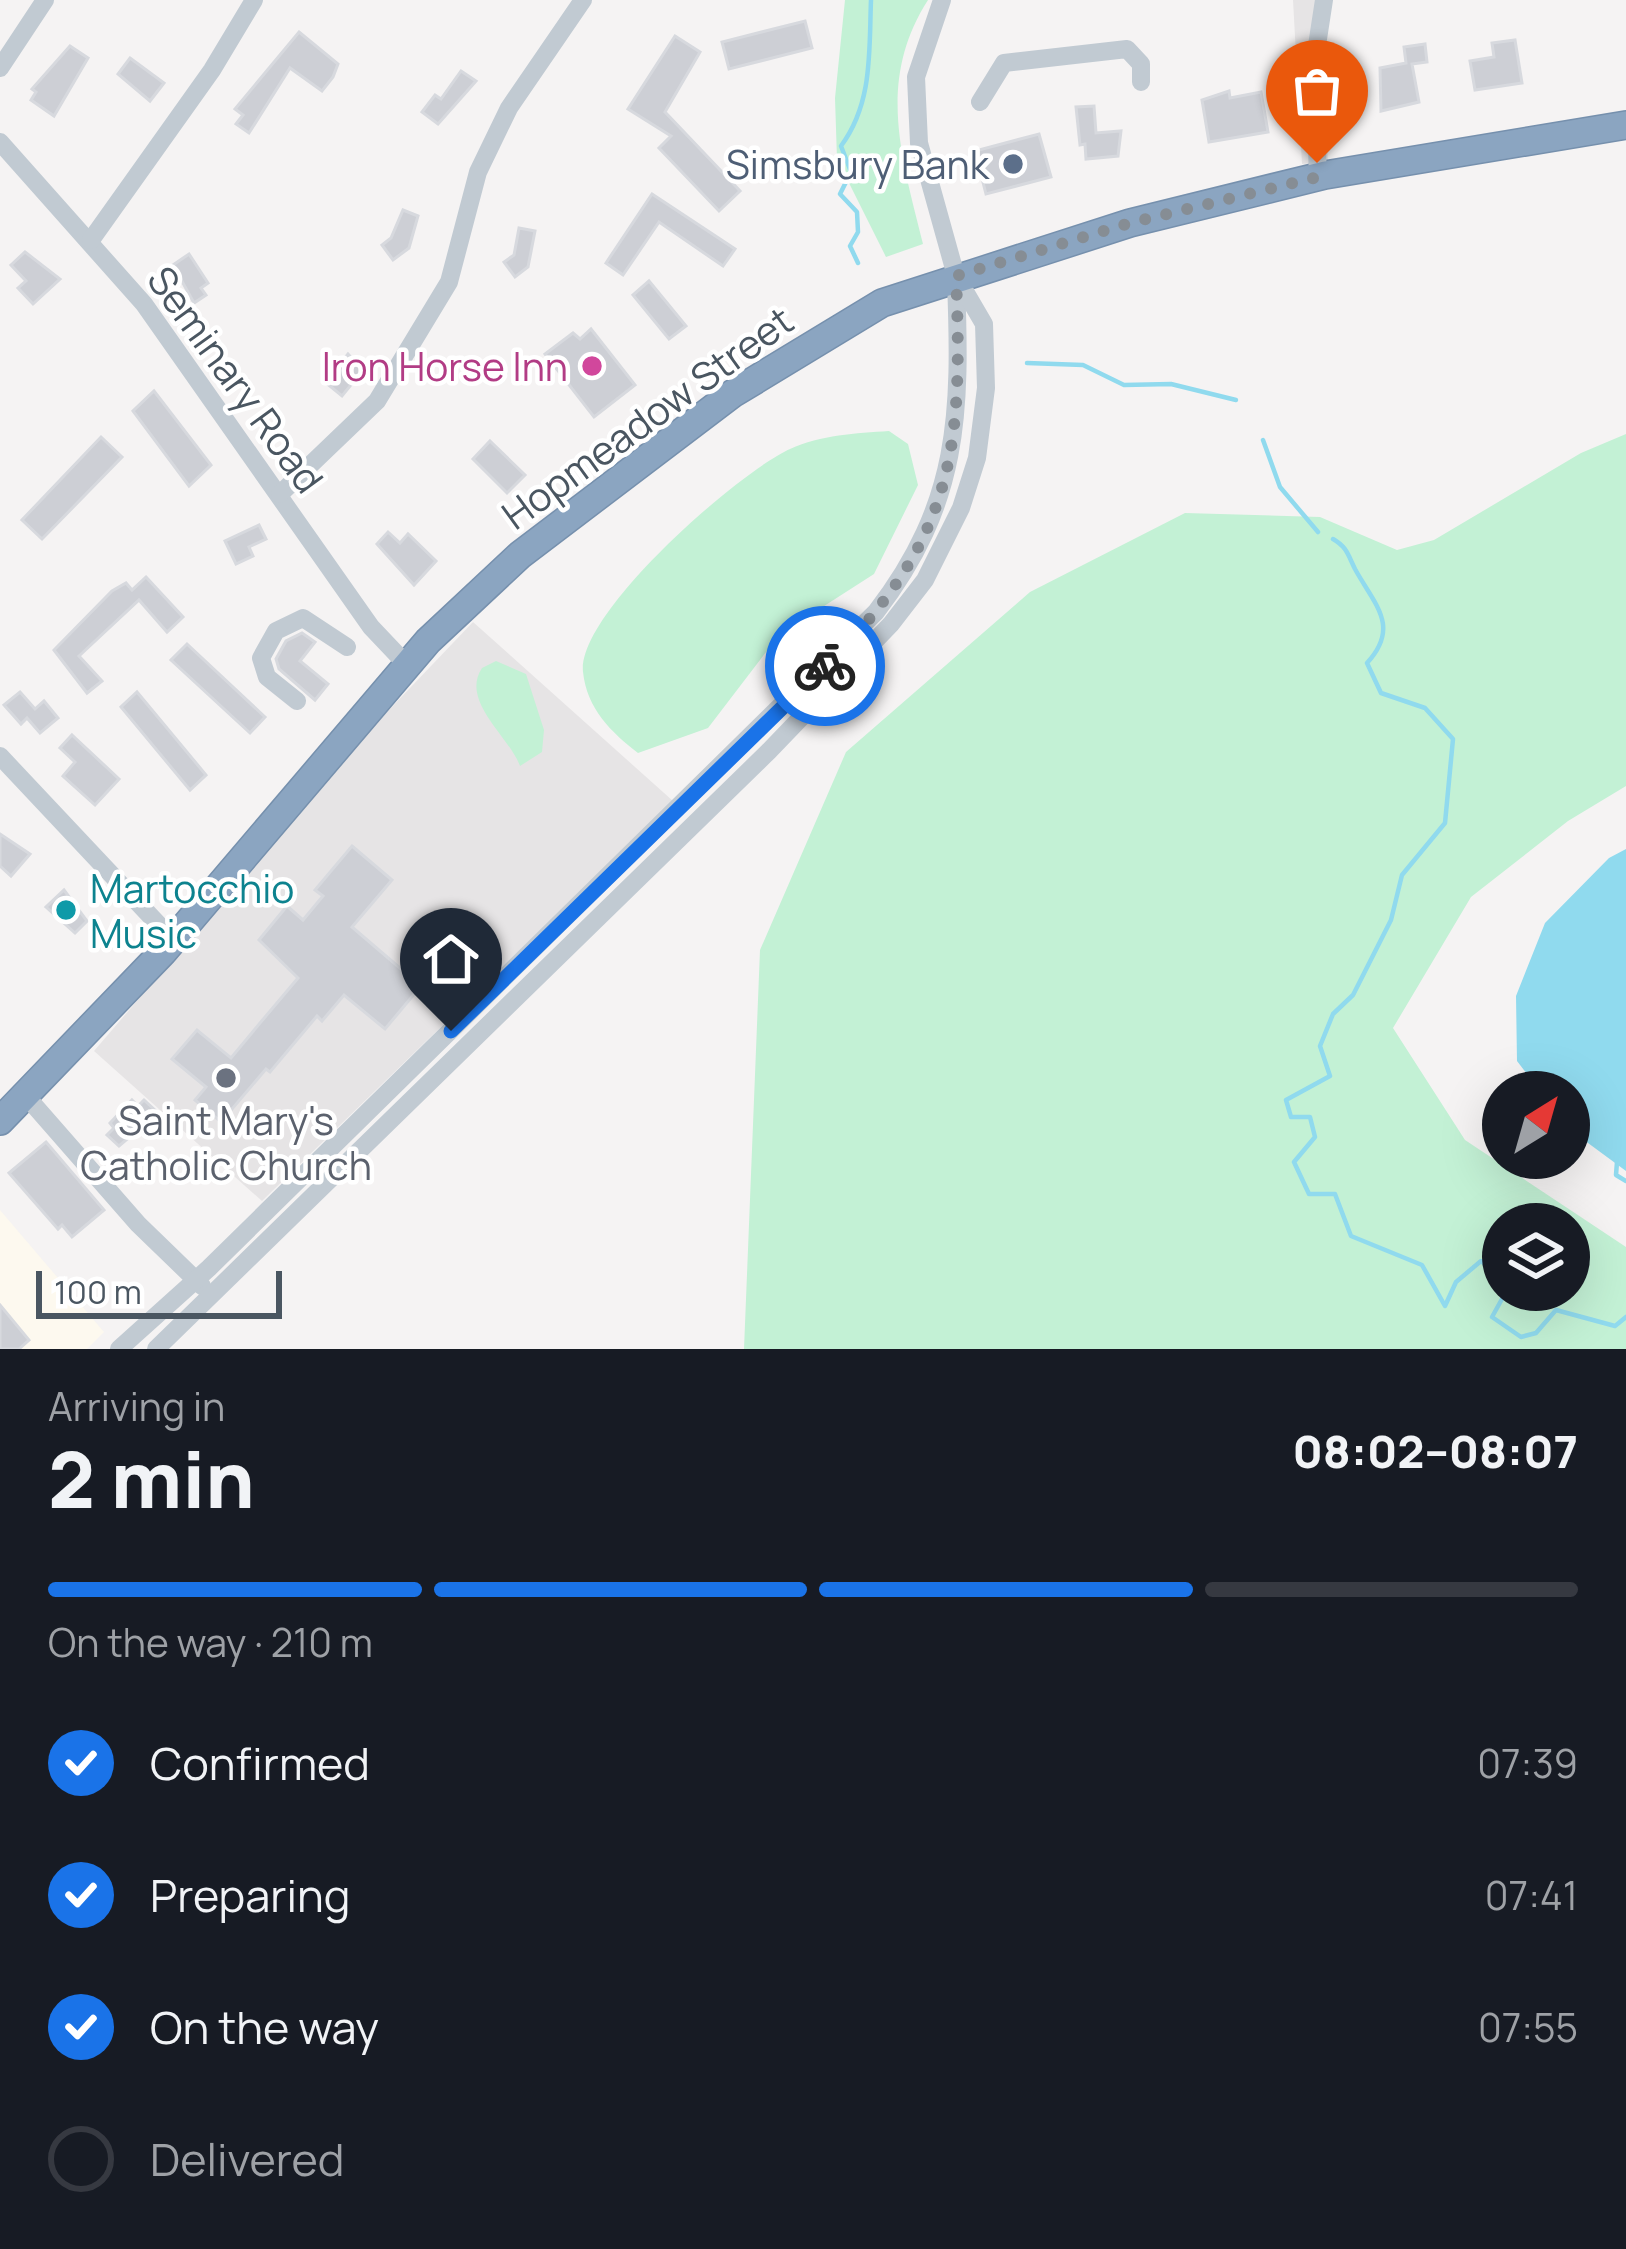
<!DOCTYPE html>
<meta charset="utf-8">
<style>
:root{--surface:#171b24;--page:#242831;--text:#f1f3f6;--muted:#9ea1a6;--line:#363941;--accent:#1a73e8}
body{margin:0;font-family:Manrope,sans-serif;background:var(--page);color:var(--text);height:100vh;display:flex;flex-direction:column;font-size:45px;white-space:nowrap}
*{box-sizing:border-box;margin:0}
p{font-size:39px;color:var(--muted)}
.icon{flex:none;width:66px;height:66px;fill:none;stroke:currentColor;stroke-width:2;stroke-linecap:round;stroke-linejoin:round}
.map{position:relative;height:1349px;overflow:hidden}
.sheet{display:flex;flex-direction:column;background:var(--surface);flex:1}
.sheet>*{flex:none}
.needle{width:78px;rotate:37deg}
.tools{position:absolute;left:1482px;top:1071px;display:grid;gap:24px}
.tools a{display:grid;place-items:center;width:108px;height:108px;border-radius:50%;background:var(--surface);box-shadow:0 12px 48px #0002;font-size:60px}
.scale{position:absolute;left:36px;bottom:30px;width:246px;box-sizing:border-box;padding-left:12px;border:6px solid #4a5661;border-top:0;font-size:33px;line-height:42px;white-space:nowrap;color:#4a5661;-webkit-text-stroke:9px #fff;paint-order:stroke}
.pin{position:absolute;display:grid;place-items:center;width:102px;height:102px;color:#fff;margin:-123px -51px;border-radius:50% 50% 50% 0;rotate:-45deg;box-shadow:0 0 12px #0007}
.pin .icon{rotate:45deg}
.courier{position:absolute;display:grid;place-items:center;width:120px;height:120px;margin:-60px;border:9px solid #1a73e8;border-radius:50%;background:#fff;color:#222;box-shadow:0 3px 15px #0007}
.summary em{font-style:normal;font-weight:800}
.summary div{display:flex;flex-direction:column-reverse}
.summary{display:flex;align-items:center;justify-content:space-between;height:204px;padding:0 48px}
h1{font-size:78px;font-weight:800;line-height:90px}
.bar{display:grid;grid-template-columns:repeat(4,1fr);gap:18px 12px;align-content:center;height:144px;padding:0 48px}
.bar i{height:15px;border-radius:9px;background:var(--line)}
.bar .current{background:var(--accent)}
.bar p{grid-column:span 4}
ol{padding:0 48px;list-style:none}
li{display:flex;align-items:center;gap:36px;height:132px}
li p{margin-inline-start:auto}
li .icon{padding:12px;border-radius:50%;background:var(--accent);color:#fff;stroke-width:4}
li:last-child{color:var(--muted)}
li i{width:66px;height:66px;border:6px solid var(--line);border-radius:50%}
.map>svg:first-child{display:block}
.commercial{fill:#fdf9ef}
.education{fill:#e6e4e5}
.green{fill:#c3f1d5;fill-rule:evenodd}
.water{fill:#90daee}
.lines{fill:none;stroke-linecap:round;stroke-linejoin:round}
.stream{stroke:#90daee;stroke-width:4.5}
.building{fill:#cdcfd5;stroke:#d7d9de;stroke-width:3}
.highway-casing{stroke:#7690ad;stroke-width:30}
.minor{stroke:#c1cad2;stroke-width:18}
.highway{stroke:#8ba5c1;stroke-width:27}
.done{stroke:#868d94;stroke-width:12;stroke-dasharray:0 21.6}
.route{stroke:#1a73e8;stroke-width:15}
.service-dot{fill:#5c6f8a;stroke:#fff;stroke-width:4.5}
.hotel-dot{fill:#d1479c;stroke:#fff;stroke-width:4.5}
.culture-dot{fill:#0f9aa8;stroke:#fff;stroke-width:4.5}
.worship-dot{fill:#6b7280;stroke:#fff;stroke-width:4.5}
.labels{text-anchor:middle;dominant-baseline:central;stroke-width:9;stroke-linejoin:round;paint-order:stroke}
.service-label{font-size:39px;fill:#4e5e75;stroke:#fff;text-anchor:end}
.hotel-label{font-size:39px;fill:#b23c85;stroke:#fff;text-anchor:end}
.street-label{font-size:39px;fill:#4a5661;stroke:#fff}
.culture-label{font-size:39px;fill:#0d838f;stroke:#fff;text-anchor:start}
.worship-label{font-size:39px;fill:#5b616d;stroke:#fff}
</style>
<div class="map">
<svg width="1626" height="1349" viewBox="0 0 1626 1349">
<rect width="100%" height="100%" fill="#f5f3f3"/>
<path class="commercial" d="M0 1210 104 1332 87 1349H0Z"/>
<g class="education">
<path d="M1293 0H1318L1328 161 1302 164Z"/>
<path d="M473 622 673 801 262 1201 94 1051 367 733Z"/>
</g>
<g class="green">
<path d="M845 0H928C876 81 902 158 923 244L886 257 837 159 835 98Z"/>
<path d="M889 431 908 444 918 485 874 574 779 635 708 728 638 753C611 732 587 709 583 672 577 613 739 472 790 449 821 435 856 433 889 431Z"/>
<path d="M1626 434V786L1568 821 1471 897 1393 1028 1465 1140 1626 1247V1349H744L760 950 846 752 1030 592 1185 513 1320 517 1397 550 1434 540 1581 453ZM1569 1224V1290H1503V1224Z"/>
<path d="M496 661 526 674 544 730 542 752 520 766C509 736 460 701 482 668Z"/>
</g>
<path class="water" d="M1626 849V1171L1569 1129V1092H1541L1517 1061 1516 996 1545 923 1609 858Z"/>
<g class="lines">
<g class="stream">
<path d="M858 263 850 246 858 232 857 212 840 194 851 172 841 146C873 103 869 51 871 0"/>
<path d="M1027 363 1083 365 1124 385 1171 384 1236 400"/>
<path d="M1263 440 1280 487 1318 532"/>
<path d="M1333 539C1347 547 1348 555 1355 569 1374 604 1401 626 1367 663L1381 693 1425 708 1453 739 1445 823 1402 875 1391 920 1353 995 1333 1014 1320 1046 1330 1076 1286 1100 1291 1117H1310L1315 1137 1294 1162 1309 1194H1335L1351 1236 1422 1265 1445 1306 1456 1282 1481 1261 1503 1278"/>
<path d="M1617 1162 1616 1175 1626 1181"/>
<path d="M1507 1290 1492 1317 1521 1337 1536 1333 1556 1310 1615 1326 1626 1317"/>
</g>
</g>
<g class="building">
<path d="M805 21 812 48 729 69 722 42Z"/>
<path d="M299 32 338 64 333 77 322 91 290 68 249 133 236 124 243 115 235 109Z"/>
<path d="M675 36 700 52 665 112 740 191 719 211 659 148 671 136 628 109Z"/>
<path d="M1515 40 1522 83 1475 90 1470 61 1494 57 1492 43Z"/>
<path d="M1425 44 1427 62 1412 64 1419 102 1381 111 1380 68 1406 63 1404 47Z"/>
<path d="M70 46 88 58 54 116 31 100 36 92 32 89Z"/>
<path d="M130 58 164 83 150 101 118 74Z"/>
<path d="M461 71 476 81 438 124 422 112 435 95 441 99Z"/>
<path d="M1229 91 1230 98 1261 92 1268 132 1209 142 1202 100Z"/>
<path d="M1094 106 1096 133 1121 131 1118 156 1086 159 1085 144 1080 145 1076 107Z"/>
<path d="M1039 134 1051 177 986 194 975 151Z"/>
<path d="M652 194 735 249 723 266 659 222 623 275 606 263Z"/>
<path d="M403 210 418 216 409 248 393 260 382 245 391 238Z"/>
<path d="M519 228 535 231 528 267 515 277 504 262 514 255Z"/>
<path d="M25 252 60 279 33 304 18 288 26 281 11 265Z"/>
<path d="M189 254 208 283 201 288 206 295 194 303 173 265Z"/>
<path d="M649 281 686 326 669 339 633 295Z"/>
<path d="M591 329 635 385 594 417 545 354 573 333 580 339Z"/>
<path d="M348 354 363 370 342 396 325 382Z"/>
<path d="M154 391 211 465 189 486 133 411Z"/>
<path d="M101 437 122 457 42 539 22 520Z"/>
<path d="M490 441 525 475 507 493 473 459Z"/>
<path d="M259 525 266 539 249 547 253 556 236 564 225 541Z"/>
<path d="M388 532 400 543 408 534 436 561 414 585 377 544Z"/>
<path d="M146 577 183 617 167 632 139 600 79 656 102 681 87 693 54 650 112 591 126 583 132 590Z"/>
<path d="M302 633 315 642 300 661 328 684 315 700 279 669 276 659 286 641Z"/>
<path d="M187 644 265 717 250 733 171 660Z"/>
<path d="M20 692 35 709 44 701 58 718 40 733 27 718 21 724 4 705Z"/>
<path d="M137 692 206 775 190 790 121 707Z"/>
<path d="M72 735 119 779 95 805 63 776 75 762 60 748Z"/>
<path d="M0 834 30 854 11 876 0 866Z"/>
<path d="M352 846 392 880 352 927 421 986 385 1029 344 995 322 1021 317 1016 270 1072 266 1069 221 1122 195 1100 206 1087 172 1059 197 1030 231 1058 260 1023 298 978 259 940 287 906 303 920 323 896 315 890Z"/>
<path d="M64 890 87 921 75 933 46 907Z"/>
<path d="M132 1100 138 1106 144 1100 158 1113 119 1146 107 1135 114 1128 110 1123Z"/>
<path d="M46 1142 104 1210 72 1237 62 1225 58 1229 9 1173Z"/>
<path d="M0 1305 29 1340 19 1349H0Z"/>
</g>
<g class="lines">
<defs>
<path id="highway" d="M0 1121 163 952 428 641 520 555 732 394 882 303 1130 223 1325 175 1626 125"/>
</defs>
<use href="#highway" class="highway-casing"/>
<g class="minor">
<path d="M0 68 45 0"/>
<path d="M980 102 1004 63 1127 49 1141 64V82"/>
<path d="M0 142 144 304 371 627 407 665"/>
<path d="M1318 177 1314 65 1324 0"/>
<path d="M91 240 212 70 254 0"/>
<path d="M280 494 377 401 449 282 478 172 509 108 583 0"/>
<path d="M297 701 267 677 261 658 276 631 303 618 347 647"/>
<path d="M0 756 173 940"/>
<path d="M26 1096 138 1224 202 1286"/>
<path d="M119 1349 209 1268 876 612C960 503 961 413 956 281"/>
<path d="M156 1349 769 751 891 624 925 580 961 508 977 458 986 388 984 324 956 276 919 143 916 77 942 0"/>
</g>
<use href="#highway" class="highway"/>
</g>
<g class="lines">
<path class="done" d="M825 666C955 540 963 448 956 276L1130 223 1318 177 1317 163"/>
<path class="route" d="M451 1031 825 666"/>
</g>
<circle class="service-dot" cx="1013" cy="164" r="12"/>
<circle class="hotel-dot" cx="592" cy="366" r="12"/>
<circle class="culture-dot" cx="66" cy="910" r="12"/>
<circle class="worship-dot" cx="226" cy="1078" r="12"/>
<g class="labels">
<g class="service-label">
<text x="989" y="164">Simsbury Bank</text>
</g>
<g class="hotel-label">
<text x="568" y="366">Iron Horse Inn</text>
</g>
<g class="street-label">
<text transform="translate(236 379) rotate(54)">Seminary Road</text>
<text transform="translate(647 417) rotate(-36)">Hopmeadow Street</text>
</g>
<g class="culture-label">
<text x="90" y="888">Martocchio<tspan x="90" dy="45">Music</tspan></text>
</g>
<g class="worship-label">
<text x="226" y="1120">Saint Mary's<tspan x="226" dy="45">Catholic Church</tspan></text>
</g>
</g>
</svg>
<div class="tools">
<a><svg class="needle" viewBox="-14 -14 28 28"><path d="M0-13l5 13h-10z" fill="#e53935"/><path d="M0 13l5-13h-10z" fill="#9ea1a6"/></svg></a>
<a><svg class="icon" aria-label="layers" viewBox="0 0 24 24"><path d="M12 4l9 5-9 5-9-5zM3 14l9 5 9-5"/></svg></a>
</div>
<div class="scale">100 m</div>
<div class="pin" style="left:1317px;top:163px;background:#ea580c"><svg class="icon" aria-label="bag" viewBox="0 0 24 24"><path d="M5 8h14l-1 12H6zM9 8a3 3 0 0 1 6 0"/></svg></div>
<div class="pin" style="left:451px;top:1031px;background:#1f2937"><svg class="icon" aria-label="home" viewBox="0 0 24 24"><path d="M3 11l9-7 9 7M6 9v11h12V9"/></svg></div>
<div class="courier" style="left:825px;top:666px"><svg class="icon" aria-label="bike" viewBox="0 0 24 24"><circle cx="6" cy="16" r="4"/><circle cx="18" cy="16" r="4"/><path d="M6 16l4-8h5l3 8M10 8l3 8H6M13 5h3"/></svg></div>
</div>
<section class="sheet">
<div class="summary"><div><h1>2 min</h1><p>Arriving in</p></div><em>08:02–08:07</em></div>
<div class="bar"><i class="current"></i><i class="current"></i><i class="current"></i><i></i><p>On the way · 210 m</p></div>
<ol>
<li><svg class="icon" aria-label="check" viewBox="0 0 24 24"><path d="M5 12l5 5 9-10"/></svg>Confirmed<p>07:39</p></li>
<li><svg class="icon" aria-label="check" viewBox="0 0 24 24"><path d="M5 12l5 5 9-10"/></svg>Preparing<p>07:41</p></li>
<li><svg class="icon" aria-label="check" viewBox="0 0 24 24"><path d="M5 12l5 5 9-10"/></svg>On the way<p>07:55</p></li>
<li><i></i>Delivered</li>
</ol>
</section>
